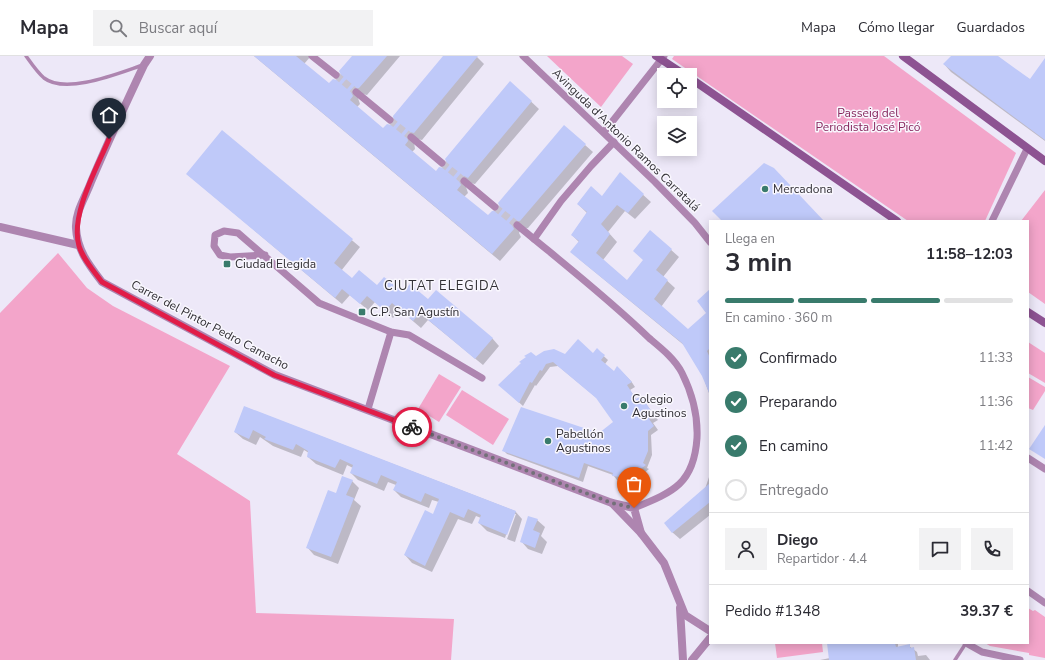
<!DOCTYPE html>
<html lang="es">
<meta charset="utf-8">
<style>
:root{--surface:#fff;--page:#f2f2f3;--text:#2b2b33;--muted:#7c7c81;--line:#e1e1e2;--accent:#397b6c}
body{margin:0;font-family:"Nunito Sans",sans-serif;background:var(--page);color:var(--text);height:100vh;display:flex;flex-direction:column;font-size:15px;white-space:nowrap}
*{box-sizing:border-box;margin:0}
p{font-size:13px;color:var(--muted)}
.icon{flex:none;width:22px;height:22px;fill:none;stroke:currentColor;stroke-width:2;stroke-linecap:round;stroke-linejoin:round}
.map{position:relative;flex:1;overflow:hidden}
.panel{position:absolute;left:709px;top:164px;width:320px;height:424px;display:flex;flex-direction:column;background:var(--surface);border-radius:0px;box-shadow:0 2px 10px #0003}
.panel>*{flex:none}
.fabs{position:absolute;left:657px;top:12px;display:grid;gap:8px}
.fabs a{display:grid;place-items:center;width:40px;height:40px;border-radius:0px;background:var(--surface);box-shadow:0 2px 10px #0003;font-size:20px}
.pin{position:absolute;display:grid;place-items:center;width:34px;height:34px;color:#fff;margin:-41px -17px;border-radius:50% 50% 50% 0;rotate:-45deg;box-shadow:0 0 4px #0007}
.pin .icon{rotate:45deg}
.courier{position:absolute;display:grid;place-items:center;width:40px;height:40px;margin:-20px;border:3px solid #e11d48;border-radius:50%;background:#fff;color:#222;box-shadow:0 1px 5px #0007}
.overview em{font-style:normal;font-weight:700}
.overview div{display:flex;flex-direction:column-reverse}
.overview{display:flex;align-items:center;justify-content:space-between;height:68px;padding:0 16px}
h1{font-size:26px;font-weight:700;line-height:30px}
.bar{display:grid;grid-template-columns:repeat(4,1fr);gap:6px 4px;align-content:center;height:48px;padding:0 16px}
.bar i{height:5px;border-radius:3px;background:var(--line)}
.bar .on{background:var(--accent)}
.bar p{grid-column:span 4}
.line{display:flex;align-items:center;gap:10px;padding:0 16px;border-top:1px solid var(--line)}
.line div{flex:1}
.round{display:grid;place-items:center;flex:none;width:42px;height:42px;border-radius:0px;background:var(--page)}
ol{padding:0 16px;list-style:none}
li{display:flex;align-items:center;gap:12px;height:44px}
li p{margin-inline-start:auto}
li .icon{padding:4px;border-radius:50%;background:var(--accent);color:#fff;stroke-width:4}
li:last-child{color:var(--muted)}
li i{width:22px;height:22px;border:2px solid var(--line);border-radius:50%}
header{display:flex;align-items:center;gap:24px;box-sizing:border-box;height:56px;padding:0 20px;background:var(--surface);border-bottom:1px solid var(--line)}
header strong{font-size:19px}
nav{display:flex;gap:22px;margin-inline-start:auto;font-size:14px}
.search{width:280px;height:36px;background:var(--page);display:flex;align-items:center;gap:10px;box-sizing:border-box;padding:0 14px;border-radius:0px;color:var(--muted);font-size:15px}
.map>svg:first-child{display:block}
.green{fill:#f3a5ca}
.shadow{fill:#0003}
.building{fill:#bfc9f9}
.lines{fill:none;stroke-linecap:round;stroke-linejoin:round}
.minor-tunnel{stroke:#c7c3d1;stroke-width:7;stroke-dasharray:7 3.5;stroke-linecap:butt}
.service{stroke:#ae85b0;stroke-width:3.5}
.minor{stroke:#ae85b0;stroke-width:7}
.tertiary{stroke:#ae85b0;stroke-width:8}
.secondary{stroke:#8d5392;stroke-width:8}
.done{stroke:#737079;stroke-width:4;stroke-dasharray:0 7.2}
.route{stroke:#e11d48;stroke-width:5}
.poi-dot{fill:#397b6c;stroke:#f9f7fe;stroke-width:1.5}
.labels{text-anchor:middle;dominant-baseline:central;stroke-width:3;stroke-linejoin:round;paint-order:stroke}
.park-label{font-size:12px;fill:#87275e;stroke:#f9f7fe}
.street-label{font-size:12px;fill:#312f35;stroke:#f9f7fe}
.poi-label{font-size:12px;fill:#312f35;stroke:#f9f7fe;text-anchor:start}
.neighbourhood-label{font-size:13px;letter-spacing:1px;fill:#312f35;stroke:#f9f7fe}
</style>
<header>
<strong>Mapa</strong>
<div class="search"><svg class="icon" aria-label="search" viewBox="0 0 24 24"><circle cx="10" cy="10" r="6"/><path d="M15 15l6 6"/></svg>Buscar aquí</div>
<nav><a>Mapa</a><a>Cómo llegar</a><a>Guardados</a></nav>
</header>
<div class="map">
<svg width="1045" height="604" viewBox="0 0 1045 604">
<rect width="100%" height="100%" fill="#ede8f8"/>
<g class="green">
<path d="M547 0H622L633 8 601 51Z"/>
<path d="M674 0H884L1016 97 985 165H908L672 3Z"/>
<path d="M1045 134V248L1028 236V165H1021Z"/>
<path d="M58 197 87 232 113 250 230 310 177 398 250 445 256 557 454 563 451 604H0V257Z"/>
<path d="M1028 286 1045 297V327L1028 317Z"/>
<path d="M439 318 461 331 439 366 418 353Z"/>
<path d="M1028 321 1045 331V335L1033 354 1028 352Z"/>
<path d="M462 334 509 363 493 389 446 359Z"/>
<path d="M1028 552 1033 555 1035 554 1045 561V602L1029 599V597L990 590 985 587H1028Z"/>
<path d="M775 587H822L823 596 777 602Z"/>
</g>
<g class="shadow">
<path d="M254 0H311L304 8 329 28 338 25 342 20 353 0H400L367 39 362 38 358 42 360 48 357 51 383 73 395 67 444 0H476L484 8 422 84 417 83 414 86 415 93 412 96 436 116 447 110 446 103 510 26 539 53 475 128 470 127 466 131 468 137 464 141 489 161 499 155 585 89 593 96 528 172 521 173 519 177 521 181 500 205Z"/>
<path d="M953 0H997L1021 18 1045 32V85L951 16 944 8Z"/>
<path d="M222 75 360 191 341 215 352 224 428 244 492 282 499 290 483 309 428 264 421 272 400 254 393 262 375 246 368 254 350 239 342 248 187 118Z"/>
<path d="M620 118 651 146 635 163 625 155 608 176 617 186 603 204 627 226 644 205 650 175 679 201 663 221 675 232 661 251 688 274 708 257 710 234V340L703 320 685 290 579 203V186L572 179 587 157 578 148 602 141Z"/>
<path d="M597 294 608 304 605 308 614 316 618 312 631 325 635 331 630 334 637 344 641 341 658 364 653 367 658 374 651 379 652 399 647 412 649 413 639 421 624 425 617 424 613 419 588 410 583 426 507 398 503 394 599 378 614 366 598 343 558 310 550 311 536 330 535 329 523 350 504 333 535 301 593 298Z"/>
<path d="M245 351 515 455 522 463 515 486 507 483 516 458H513L505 482 487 475 479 467 481 462 476 460 472 468 458 463 432 516 412 507 405 499 434 459 439 446 432 444 429 452 401 441 394 434 396 429 388 426 384 435 358 424 351 417 353 412 347 409 343 419 316 408 308 401 309 397 304 394 301 401 273 390 260 381 256 389 243 383 235 376Z"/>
<path d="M710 418V459L680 483 672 476 705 433Z"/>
<path d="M352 425 359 432 354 444 361 450 338 508 314 499 307 491Z"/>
<path d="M537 464 545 471 541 480 547 486 542 498 528 493 521 485Z"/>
<path d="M828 587H898V591L909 590 917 596 918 600 926 599 930 604H820L830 602Z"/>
</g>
<g class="building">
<path d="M254 0H296L329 27 333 23 336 24 340 22 341 19 339 15 352 0H387L359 32 352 33 351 36 353 40 350 44 383 72 387 68 391 69 394 67 393 60 443 0H478L414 77 410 76 407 78 408 85 405 89 436 115 439 111 444 112 447 107 445 103 510 25 532 45 468 122 464 120 460 122 459 125 461 129 457 134 488 159 492 155 499 154 500 151 498 147 564 69 586 88 520 165 513 166 512 169 514 173 492 198Z"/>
<path d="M951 0H998L1030 23 1045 2V84L943 8Z"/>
<path d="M222 74 353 183 334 207 352 222 359 214 377 229 384 221 403 236 410 228 428 243 436 234 493 282 475 303 420 257 413 265 392 247 385 255 367 240 360 248 342 233 335 242 186 118Z"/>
<path d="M764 107 774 112 824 165H722L712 155Z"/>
<path d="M620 116 644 138 628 157 617 149 601 168 610 178 596 197 627 224 643 204 633 195 650 174 672 193 656 214 668 224 654 243 688 273 706 257 697 245 710 233V292L707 295 710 302V339L702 320 682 287 570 196 579 185 571 179 587 156 577 148 591 130 602 140Z"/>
<path d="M578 283 593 297 597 292 601 296 605 299 601 304 614 315 617 310 620 313 632 326 627 329 636 343 641 340 654 359 649 363 654 370 648 375V395L643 407 646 409 632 419 621 421 612 420 613 417 584 407 579 422 502 395 521 351 599 377 613 366 596 342 553 306 546 308 542 315 540 314 532 327 530 326 519 347 498 329 521 307 519 306 526 301 524 300 531 296 536 300 544 295 554 293 565 298Z"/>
<path d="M244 350 516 455 507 479 478 467 481 459 468 453 464 462 450 456 425 510 404 499 425 454 433 458 439 443 425 437 421 446 393 434 397 426 381 419 377 428 350 417 353 409 340 403 335 412 307 401 308 395 296 388 293 394 264 383 266 381 253 374 249 383 234 376Z"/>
<path d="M1045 369V403L1029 393Z"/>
<path d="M342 420 353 424 346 439 354 442 331 501 306 492 328 434 336 437Z"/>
<path d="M710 427V446L672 477 664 467Z"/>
<path d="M528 460 538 463 533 474 540 477 535 492 520 486Z"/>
<path d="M827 587H895L896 591 910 588V592L914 591 916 604H829Z"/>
</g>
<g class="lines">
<g class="minor-tunnel">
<path d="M336 19 356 36"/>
<path d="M390 64 411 81"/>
<path d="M442 107 464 125"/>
<path d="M495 151 517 169"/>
</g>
<g class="service">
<path d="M26 0C31 7 37 16 44 22 66 39 119 17 143 9"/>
<path d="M955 604 966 587"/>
</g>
<g class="minor">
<path d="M312 0 336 19"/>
<path d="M523 0 655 126 695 167 710 186"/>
<path d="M356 36 390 64"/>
<path d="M604 76 664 0"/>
<path d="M411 81 442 107"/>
<path d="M614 86 591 110 561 145 534 183C573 215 613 247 649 282 661 292 675 303 682 317 692 337 698 360 697 382 694 428 673 436 634 452"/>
<path d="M464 125 495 151"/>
<path d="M992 165 1027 93"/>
<path d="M517 169 534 183"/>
<path d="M265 199 230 201 220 199 214 190 215 179 224 175 238 177 319 247 391 276 409 279 482 322"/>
<path d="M368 353 391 276"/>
<path d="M1028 402 1045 413"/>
<path d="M1028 535 1045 547"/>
<path d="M966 587 982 596 1020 604"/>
</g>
<g class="tertiary">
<path d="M150 0 144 9C126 47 108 86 91 126 86 140 75 156 76 172 77 194 89 209 102 226L275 319 612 447 634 452 641 477"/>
<path d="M0 171 78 189"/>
<path d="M612 447 641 477 664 507 685 559 710 575"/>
<path d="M680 552 683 604"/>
<path d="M692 604 710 582"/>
</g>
<g class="secondary">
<path d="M656 0 685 19"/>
<path d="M903 0 1045 105"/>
<path d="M690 22 897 165"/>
<path d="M1028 256 1045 267"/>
</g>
</g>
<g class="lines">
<path class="done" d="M412 371 612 447 634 452"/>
<path class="route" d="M109 83C97 112 70 159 79 190 83 203 93 214 102 226L274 319 412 371"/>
</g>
<g class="poi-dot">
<circle cx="765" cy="133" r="4"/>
<rect x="223" y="204" width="8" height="8" rx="2"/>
<rect x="358" y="252" width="8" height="8" rx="2"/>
<circle cx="624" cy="350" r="4"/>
<circle cx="548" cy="385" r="4"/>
</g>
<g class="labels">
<g class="park-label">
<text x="868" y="57">Passeig del<tspan x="868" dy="14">Periodista José Picó</tspan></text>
</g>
<g class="street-label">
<text transform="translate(626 84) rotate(44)">Avinguda d'Antonio Ramos Carratalá</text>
<text transform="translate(210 269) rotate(28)">Carrer del Pintor Pedro Camacho</text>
</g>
<g class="poi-label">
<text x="773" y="133">Mercadona</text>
<text x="235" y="208">Ciudad Elegida</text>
<text x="370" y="256">C.P. San Agustín</text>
<text x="632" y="343">Colegio<tspan x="632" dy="14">Agustinos</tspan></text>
<text x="556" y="378">Pabellón<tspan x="556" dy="14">Agustinos</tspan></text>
</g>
<g class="neighbourhood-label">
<text x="442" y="230">CIUTAT ELEGIDA</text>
</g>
</g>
</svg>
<div class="fabs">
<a><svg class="icon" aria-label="locate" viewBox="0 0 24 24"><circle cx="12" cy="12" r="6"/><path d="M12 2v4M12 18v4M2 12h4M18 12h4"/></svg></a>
<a><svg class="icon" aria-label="layers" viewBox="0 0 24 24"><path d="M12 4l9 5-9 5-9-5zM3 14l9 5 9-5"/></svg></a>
</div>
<div class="pin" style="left:634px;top:452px;background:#ea580c"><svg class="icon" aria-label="bag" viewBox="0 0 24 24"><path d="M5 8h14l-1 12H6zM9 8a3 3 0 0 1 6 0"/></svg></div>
<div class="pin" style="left:109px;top:83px;background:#1f2937"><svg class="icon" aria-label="home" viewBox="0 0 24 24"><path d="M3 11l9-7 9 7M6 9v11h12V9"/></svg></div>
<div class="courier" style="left:412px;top:371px"><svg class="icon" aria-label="bike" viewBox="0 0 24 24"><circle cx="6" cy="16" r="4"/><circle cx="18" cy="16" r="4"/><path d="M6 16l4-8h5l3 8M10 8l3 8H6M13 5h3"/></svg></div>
<section class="panel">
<div class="overview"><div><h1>3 min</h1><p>Llega en</p></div><em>11:58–12:03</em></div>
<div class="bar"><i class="on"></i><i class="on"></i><i class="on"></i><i></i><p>En camino · 360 m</p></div>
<ol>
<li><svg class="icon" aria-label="check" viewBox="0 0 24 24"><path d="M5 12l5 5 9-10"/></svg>Confirmado<p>11:33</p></li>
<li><svg class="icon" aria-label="check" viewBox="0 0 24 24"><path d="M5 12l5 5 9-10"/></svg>Preparando<p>11:36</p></li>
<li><svg class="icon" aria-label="check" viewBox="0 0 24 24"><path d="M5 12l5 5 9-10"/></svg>En camino<p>11:42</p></li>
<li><i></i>Entregado</li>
</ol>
<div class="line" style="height:72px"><a class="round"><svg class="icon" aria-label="person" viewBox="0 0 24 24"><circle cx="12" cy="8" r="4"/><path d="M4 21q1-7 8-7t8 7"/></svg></a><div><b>Diego</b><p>Repartidor · 4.4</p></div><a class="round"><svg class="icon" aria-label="chat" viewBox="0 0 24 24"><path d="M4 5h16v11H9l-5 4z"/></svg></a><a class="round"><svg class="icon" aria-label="phone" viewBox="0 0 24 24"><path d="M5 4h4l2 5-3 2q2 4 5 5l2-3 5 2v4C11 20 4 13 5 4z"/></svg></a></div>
<div class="line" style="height:52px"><div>Pedido #1348</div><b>39.37 €</b></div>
</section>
</div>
